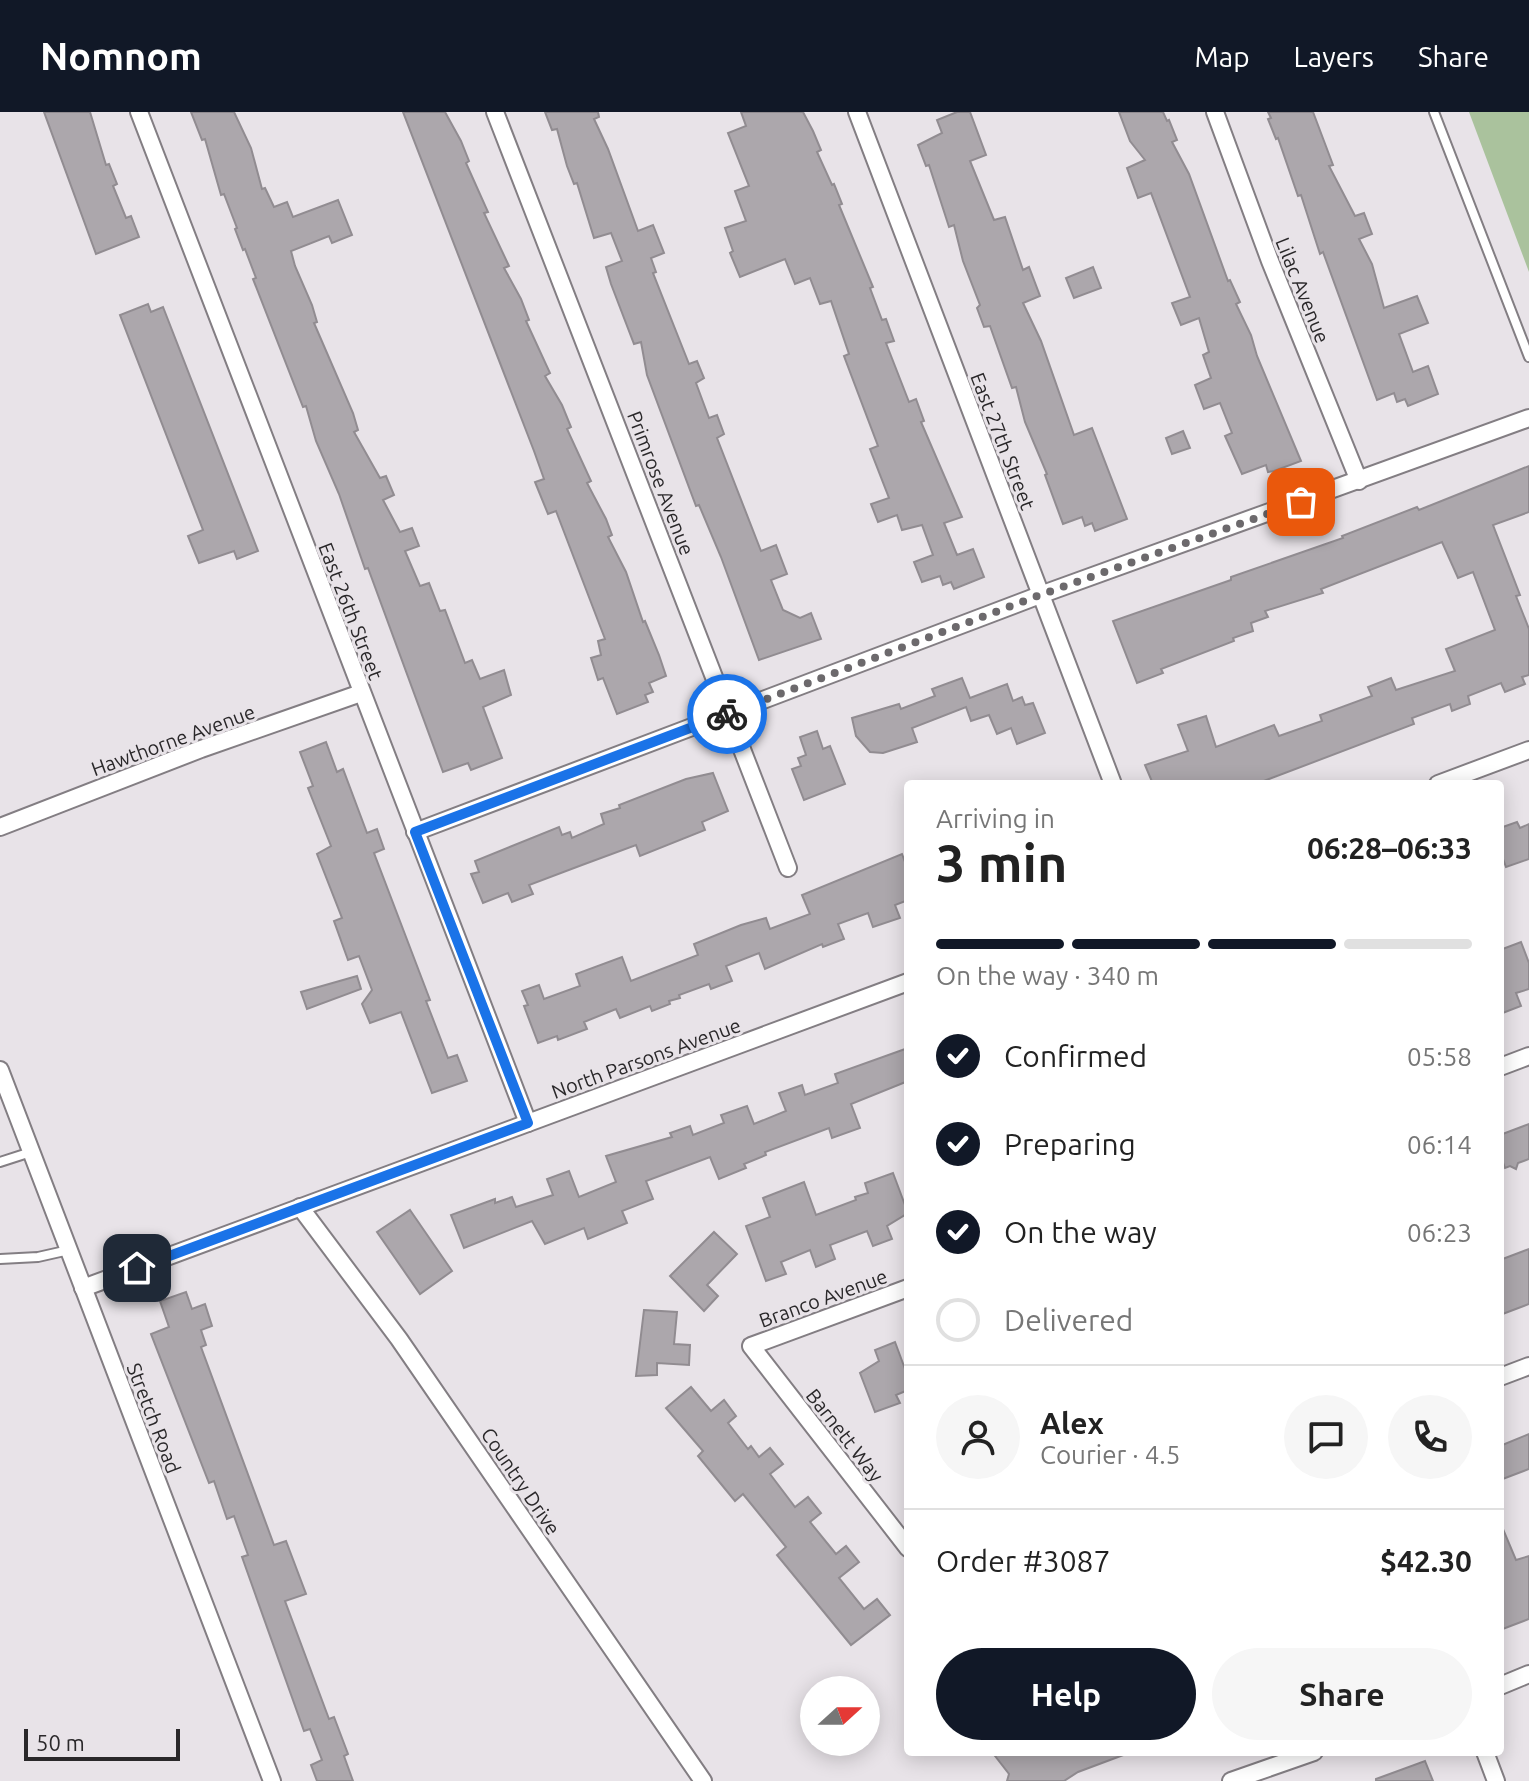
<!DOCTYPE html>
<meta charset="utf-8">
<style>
:root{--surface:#fff;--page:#f6f6f6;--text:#222;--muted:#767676;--line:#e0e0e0;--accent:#111827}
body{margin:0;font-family:Ubuntu,sans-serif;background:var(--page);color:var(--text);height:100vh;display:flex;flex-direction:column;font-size:30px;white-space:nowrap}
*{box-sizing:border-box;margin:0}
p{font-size:26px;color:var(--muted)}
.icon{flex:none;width:44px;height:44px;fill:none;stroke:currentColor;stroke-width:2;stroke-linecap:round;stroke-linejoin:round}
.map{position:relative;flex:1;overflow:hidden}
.side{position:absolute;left:904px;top:668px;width:600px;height:976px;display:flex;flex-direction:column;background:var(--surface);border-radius:8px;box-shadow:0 4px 20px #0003}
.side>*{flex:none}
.needle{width:52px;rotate:69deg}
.controls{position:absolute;left:800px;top:1564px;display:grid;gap:16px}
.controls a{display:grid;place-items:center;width:80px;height:80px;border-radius:50%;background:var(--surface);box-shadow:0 4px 20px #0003;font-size:40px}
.scale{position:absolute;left:24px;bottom:20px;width:156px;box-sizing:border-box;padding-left:8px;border:4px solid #2a282a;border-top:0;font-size:22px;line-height:28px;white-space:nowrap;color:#2a282a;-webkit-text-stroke:6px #e8e3e8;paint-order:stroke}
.pin{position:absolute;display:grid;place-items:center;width:68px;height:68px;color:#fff;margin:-34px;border-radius:16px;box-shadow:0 4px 12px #0006}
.courier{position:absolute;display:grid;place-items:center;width:80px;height:80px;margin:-40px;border:6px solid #1a73e8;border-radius:50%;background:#fff;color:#222;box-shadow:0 2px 10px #0007}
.summary em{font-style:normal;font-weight:700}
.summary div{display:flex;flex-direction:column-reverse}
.summary{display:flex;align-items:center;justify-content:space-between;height:136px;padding:0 32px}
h1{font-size:52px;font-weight:700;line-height:60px}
.bar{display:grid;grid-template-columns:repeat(4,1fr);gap:12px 8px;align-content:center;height:96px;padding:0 32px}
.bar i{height:10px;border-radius:6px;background:var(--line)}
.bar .current{background:var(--accent)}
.bar p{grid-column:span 4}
.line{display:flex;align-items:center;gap:20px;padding:0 32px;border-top:2px solid var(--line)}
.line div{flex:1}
.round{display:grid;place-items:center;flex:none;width:84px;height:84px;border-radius:42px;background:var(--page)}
ol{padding:0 32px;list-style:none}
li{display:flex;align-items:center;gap:24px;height:88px}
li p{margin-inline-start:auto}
li .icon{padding:8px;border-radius:50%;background:var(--accent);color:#fff;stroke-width:4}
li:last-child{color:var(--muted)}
li i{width:44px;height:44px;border:4px solid var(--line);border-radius:50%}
.action{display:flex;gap:16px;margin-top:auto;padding:16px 32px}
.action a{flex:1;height:92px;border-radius:48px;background:var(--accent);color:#fff;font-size:32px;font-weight:700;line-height:92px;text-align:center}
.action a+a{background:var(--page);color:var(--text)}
header{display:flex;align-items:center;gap:48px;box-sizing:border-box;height:112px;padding:0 40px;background:var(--accent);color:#fff}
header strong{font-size:38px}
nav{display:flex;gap:44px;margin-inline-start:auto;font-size:28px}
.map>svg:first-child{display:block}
.green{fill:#aac29d}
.building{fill:#aca7ac;stroke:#918c91;stroke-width:2}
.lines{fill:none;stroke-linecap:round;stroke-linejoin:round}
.lane-casing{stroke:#837e83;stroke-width:12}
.street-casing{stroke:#837e83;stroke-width:20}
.lane{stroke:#fff;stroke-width:8}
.street{stroke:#fff;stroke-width:16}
.done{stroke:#6c696c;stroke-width:8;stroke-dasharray:0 14.4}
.route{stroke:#1a73e8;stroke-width:10}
.labels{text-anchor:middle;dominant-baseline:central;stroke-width:6;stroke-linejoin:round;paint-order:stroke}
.street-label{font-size:20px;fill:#2a282a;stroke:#e8e3e8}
</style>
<header>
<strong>Nomnom</strong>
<nav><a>Map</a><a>Layers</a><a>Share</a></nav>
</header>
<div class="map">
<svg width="1529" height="1669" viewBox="0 0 1529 1669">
<rect width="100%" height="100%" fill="#e8e3e8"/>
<path class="green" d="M1469 0H1529V160Z"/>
<g class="building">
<path d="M44 0H90L106 53 109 52 117 72 113 74 126 106 131 104 139 125 96 142Z"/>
<path d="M191 0H234L251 36 262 77 265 76 274 95 287 90 293 105 338 88 352 123 332 131 329 124 291 139 295 154 312 193 317 210 314 211 353 301 358 318 354 320 380 366 386 364 394 383 383 388 400 420 412 416 419 434 405 439 420 474 429 471 440 499 445 498 465 551 472 548 480 567 504 558 511 583 483 595 502 646 471 658 468 651 443 660 368 456 365 457 339 382 316 329 306 294 303 295 253 167 256 166 245 137 243 138 235 117 237 116 224 82 221 83 205 27 202 28Z"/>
<path d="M403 0H445L461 29 469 49 466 51 488 100 484 101 509 154 504 156 521 187 529 208 526 209 550 261 545 264 562 293 571 315 567 317 591 369 587 371 606 407 612 423 608 425 626 460 643 510 645 509 659 543 666 564 649 571 653 580 645 583 648 590 617 602 603 566 598 568 591 546 601 543 598 529 605 527 556 399 548 402 535 370 544 367 534 339Z"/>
<path d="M545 0H598L599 5 594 7 608 37 638 119 653 113 664 141 651 146 656 160 653 161 689 252 697 249 704 266 696 271 709 306 717 303 724 322 717 326 761 439 776 433 787 462 771 468 783 498 800 506 811 501 821 527 759 548 721 445 699 393 696 394 647 263 641 230 634 232 611 172 606 155 622 149 611 121 594 126 577 71 574 72 567 54 557 17 552 18Z"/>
<path d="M741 0H803L813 19 821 38 817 40 832 73 834 72 842 92 839 93 873 175 870 176 882 208 886 207 894 229 886 231 909 290 916 287 924 309 921 310 962 405 944 411 957 443 973 437 984 465 954 477 951 470 943 473 940 464 922 470 914 450 933 443 922 413 902 418 897 403 878 410 871 392 889 386 870 337 878 334 844 244 849 242 831 189 820 192 810 166 795 172 785 147 740 165 730 141 733 139 725 116 746 109 735 79 749 74 728 21 746 14Z"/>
<path d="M957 0H970L986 43 970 49 994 108 1005 105 1023 158 1029 155 1040 184 1023 191 1041 229 1074 323 1092 316 1127 407 1095 419 1092 411 1085 414 1082 405 1063 412 1045 363 1047 362 1025 310 1016 275 1012 276 990 214 984 215 977 196 980 193 963 149 954 113 949 115 929 53 926 54 918 33 942 21 937 8Z"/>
<path d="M1119 0H1163L1167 9 1169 8 1177 28 1172 30 1189 62 1228 169 1230 168 1240 190 1236 192 1251 223 1257 244 1301 349 1274 359 1268 360 1266 353 1242 362 1225 324 1232 321 1220 291 1204 297 1195 273 1211 266 1203 243 1209 240 1199 206 1181 213 1172 191 1190 185 1151 81 1138 86 1127 56 1145 48 1130 29Z"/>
<path d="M1268 0H1313L1333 53 1329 54 1355 104 1364 101 1372 122 1359 127 1372 152 1384 196 1417 184 1428 211 1399 222 1413 260 1428 254 1438 282 1408 294 1405 287 1397 290 1394 281 1377 288 1323 140 1320 142 1301 83 1298 84 1278 26 1276 27 1268 7 1271 6Z"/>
<path d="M1093 155 1101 176 1074 186 1066 166Z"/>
<path d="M148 192 151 200 163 195 258 439 237 447 234 439 199 451 188 424 203 418 120 203Z"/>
<path d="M1183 319 1190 336 1172 342 1166 326Z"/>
<path d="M1529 354V400L1493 413 1520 483 1516 484 1529 517V563L1522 565 1525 572 1505 580 1501 571 1468 584 1470 592 1452 599 1450 592 1412 606 1414 612 1256 672H1153L1145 653 1188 639 1178 613 1206 604 1216 635 1274 613 1279 624 1322 609 1320 603 1372 584 1368 575 1391 566 1396 578 1455 559 1446 537 1495 518 1473 460 1458 466 1442 430 1321 477 1323 481 1265 499 1268 505 1251 511 1253 519 1233 526 1234 529 1161 557 1163 561 1137 571 1113 509 1231 468V465L1343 426 1342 424 1417 395 1419 398Z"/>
<path d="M962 566 970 586 1007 572 1013 589 1022 585 1025 593 1033 591 1045 621 1017 632 1011 616 997 622 989 603 971 609 966 595 912 616 917 630 883 641 870 640 856 624 852 606 899 592 901 597 935 584 932 577Z"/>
<path d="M817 619 823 637 830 634 845 672 804 688 792 657 801 654 798 646 806 643 800 625Z"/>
<path d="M326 630 337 660 343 657 367 721 377 717 384 737 374 741 430 888 426 889 448 946 457 943 467 969 432 981 401 900 370 911 362 892 372 878 359 844 348 848 334 809 342 806 317 742 331 734 308 676 313 674 300 640Z"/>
<path d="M713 661 728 699 702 710 705 718 640 744 636 733 582 753 529 773 533 782 512 790 508 781 483 791 471 762 479 760 475 749 559 715 562 723 570 720 572 726 604 712 601 702 620 696 619 693 686 667Z"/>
<path d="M1517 710 1520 716 1529 712V747L1506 755 1500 739V716Z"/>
<path d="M902 742 908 758V788L895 793 900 806 873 815 868 801 838 812 844 827 823 835 822 832 765 857 759 841 726 854 732 869 711 877 709 872 679 883 680 886 669 889 670 892 652 899 650 894 620 906 616 897 584 910 587 917 558 928 557 924 538 931 524 894 528 893 522 879 539 873 544 887 580 874 576 862 622 845 631 869 698 843 694 832 741 813 766 806 770 817 810 802 802 783Z"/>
<path d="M1521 830 1529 851V877L1516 881 1521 894 1500 902V838Z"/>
<path d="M357 864 361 877 307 897 301 880Z"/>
<path d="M908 936V969L851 992 860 1016 832 1026 829 1016 765 1040 766 1043 744 1052 746 1056 719 1067 710 1045 646 1069 653 1087 622 1099 627 1111 588 1127 584 1116 545 1132 532 1109 464 1136 451 1103 495 1087V1091L512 1085 516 1095 553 1083 547 1067 569 1059 579 1085 616 1070 606 1044 672 1025 670 1021 690 1014 693 1023 724 1011 721 1003 747 994 754 1012 786 999 779 981 802 973 805 983 838 971 835 962Z"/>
<path d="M1529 1012V1047L1518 1051 1516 1057 1510 1054 1505 1056 1500 1042V1023Z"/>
<path d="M893 1061 908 1101 887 1114 892 1127 873 1134 867 1119 830 1133 835 1147 816 1155 810 1138 781 1150 786 1162 766 1169 746 1114 770 1105 763 1086 804 1070 816 1103 856 1088 855 1085 868 1081 865 1071Z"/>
<path d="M410 1098 452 1159 420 1182 377 1120Z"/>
<path d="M714 1120 737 1142 707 1173 718 1184 704 1199 670 1164Z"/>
<path d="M1529 1137V1192L1500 1203V1148Z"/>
<path d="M186 1180 192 1197 205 1192 212 1214 201 1218 206 1233 201 1235 274 1433 286 1429 306 1482 285 1489 329 1607 334 1605 348 1642 344 1644 353 1669H317L311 1653 322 1648 310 1617 304 1619 242 1445 248 1443 234 1404 227 1407 214 1369 209 1371 151 1222 169 1215 160 1189Z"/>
<path d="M644 1198 677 1200 674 1232 690 1233 689 1253 657 1251V1263L636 1264Z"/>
<path d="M895 1230 908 1265V1278L896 1283 900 1291 875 1300 860 1261 879 1249 875 1238Z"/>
<path d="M691 1275 711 1299 724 1288 736 1304 728 1311 748 1337 751 1334 759 1345 770 1336 783 1352 770 1362 795 1395 808 1385 821 1401 810 1410 836 1442 846 1434 859 1450 839 1466 864 1497 877 1487 890 1503 851 1533 777 1443 786 1435 743 1382 735 1389 698 1344 703 1339 666 1296Z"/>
<path d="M1529 1322V1357L1500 1368V1334Z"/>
<path d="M1500 1410 1516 1448 1529 1444V1507L1500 1518Z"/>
<path d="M992 1640H1126V1642L1078 1660 1064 1669H1007L1009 1662Z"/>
<path d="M1425 1649 1433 1669H1376V1667Z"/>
</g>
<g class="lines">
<defs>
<g id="lane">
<path d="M1434 0 1529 245"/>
<path d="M0 1050 31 1040"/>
<path d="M0 1147 38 1145 69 1138"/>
</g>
<g id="street">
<path d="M139 0 528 1011"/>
<path d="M495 0 788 756"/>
<path d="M857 0 1113 672"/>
<path d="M1215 0 1270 149 1359 369"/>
<path d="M1438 672 1529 638"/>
<path d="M0 715 201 637 361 581"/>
<path d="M415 720 1040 483 1529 306"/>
<path d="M1500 955 1529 944"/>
<path d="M0 958 272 1669"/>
<path d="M300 1095 399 1227 703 1669"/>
<path d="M83 1176 908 870"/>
<path d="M908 1176 751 1234 908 1436"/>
<path d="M1500 1265 1529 1254"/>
<path d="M1500 1574 1529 1562"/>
<path d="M1485 1640 1496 1669"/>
<path d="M1231 1669 1314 1640"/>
</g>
</defs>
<use href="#lane" class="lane-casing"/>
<use href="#street" class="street-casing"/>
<use href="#lane" class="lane"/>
<use href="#street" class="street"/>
</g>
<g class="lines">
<path class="done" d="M727 602 1040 483 1301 390"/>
<path class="route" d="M137 1156 528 1011 415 720 727 602"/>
</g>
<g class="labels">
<g class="street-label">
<text transform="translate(1303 178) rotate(68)">Lilac Avenue</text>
<text transform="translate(1003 329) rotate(69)">East 27th Street</text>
<text transform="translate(661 371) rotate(69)">Primrose Avenue</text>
<text transform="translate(351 499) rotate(69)">East 26th Street</text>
<text transform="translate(173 628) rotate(-20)">Hawthorne Avenue</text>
<text transform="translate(646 946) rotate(-20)">North Parsons Avenue</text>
<text transform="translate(823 1186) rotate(-20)">Branco Avenue</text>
<text transform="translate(154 1306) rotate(69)">Stretch Road</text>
<text transform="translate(845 1323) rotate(52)">Barnett Way</text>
<text transform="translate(521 1369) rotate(56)">Country Drive</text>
</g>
</g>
</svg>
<div class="controls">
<a><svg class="needle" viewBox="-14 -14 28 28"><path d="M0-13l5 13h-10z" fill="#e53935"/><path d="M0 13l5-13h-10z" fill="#767676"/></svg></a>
</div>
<div class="scale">50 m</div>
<div class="pin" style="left:1301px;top:390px;background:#ea580c"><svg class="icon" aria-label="bag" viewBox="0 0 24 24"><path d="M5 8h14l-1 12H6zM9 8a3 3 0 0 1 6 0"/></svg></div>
<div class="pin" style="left:137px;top:1156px;background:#1f2937"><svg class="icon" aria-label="home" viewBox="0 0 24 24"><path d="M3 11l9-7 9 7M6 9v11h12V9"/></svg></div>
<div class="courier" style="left:727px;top:602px"><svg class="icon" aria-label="bike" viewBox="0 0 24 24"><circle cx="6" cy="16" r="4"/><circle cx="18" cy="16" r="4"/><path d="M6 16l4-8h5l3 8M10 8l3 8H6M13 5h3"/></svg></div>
<section class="side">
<div class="summary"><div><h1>3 min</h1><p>Arriving in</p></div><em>06:28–06:33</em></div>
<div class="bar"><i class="current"></i><i class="current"></i><i class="current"></i><i></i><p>On the way · 340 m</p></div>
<ol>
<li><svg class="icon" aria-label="check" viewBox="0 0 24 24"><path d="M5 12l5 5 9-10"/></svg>Confirmed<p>05:58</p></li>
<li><svg class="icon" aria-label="check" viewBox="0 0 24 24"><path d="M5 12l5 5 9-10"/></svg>Preparing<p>06:14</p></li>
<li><svg class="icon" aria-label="check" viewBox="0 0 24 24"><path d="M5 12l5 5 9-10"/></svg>On the way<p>06:23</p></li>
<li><i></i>Delivered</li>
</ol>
<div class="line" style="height:144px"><a class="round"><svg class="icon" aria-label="person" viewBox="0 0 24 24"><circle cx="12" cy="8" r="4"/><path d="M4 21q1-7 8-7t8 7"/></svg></a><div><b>Alex</b><p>Courier · 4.5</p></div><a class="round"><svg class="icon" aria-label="chat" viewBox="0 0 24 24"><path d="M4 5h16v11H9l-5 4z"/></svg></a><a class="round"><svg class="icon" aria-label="phone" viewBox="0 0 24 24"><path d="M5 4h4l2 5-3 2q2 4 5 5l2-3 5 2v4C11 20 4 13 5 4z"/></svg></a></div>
<div class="line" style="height:104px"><div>Order #3087</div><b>$42.30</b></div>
<div class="action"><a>Help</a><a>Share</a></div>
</section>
</div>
